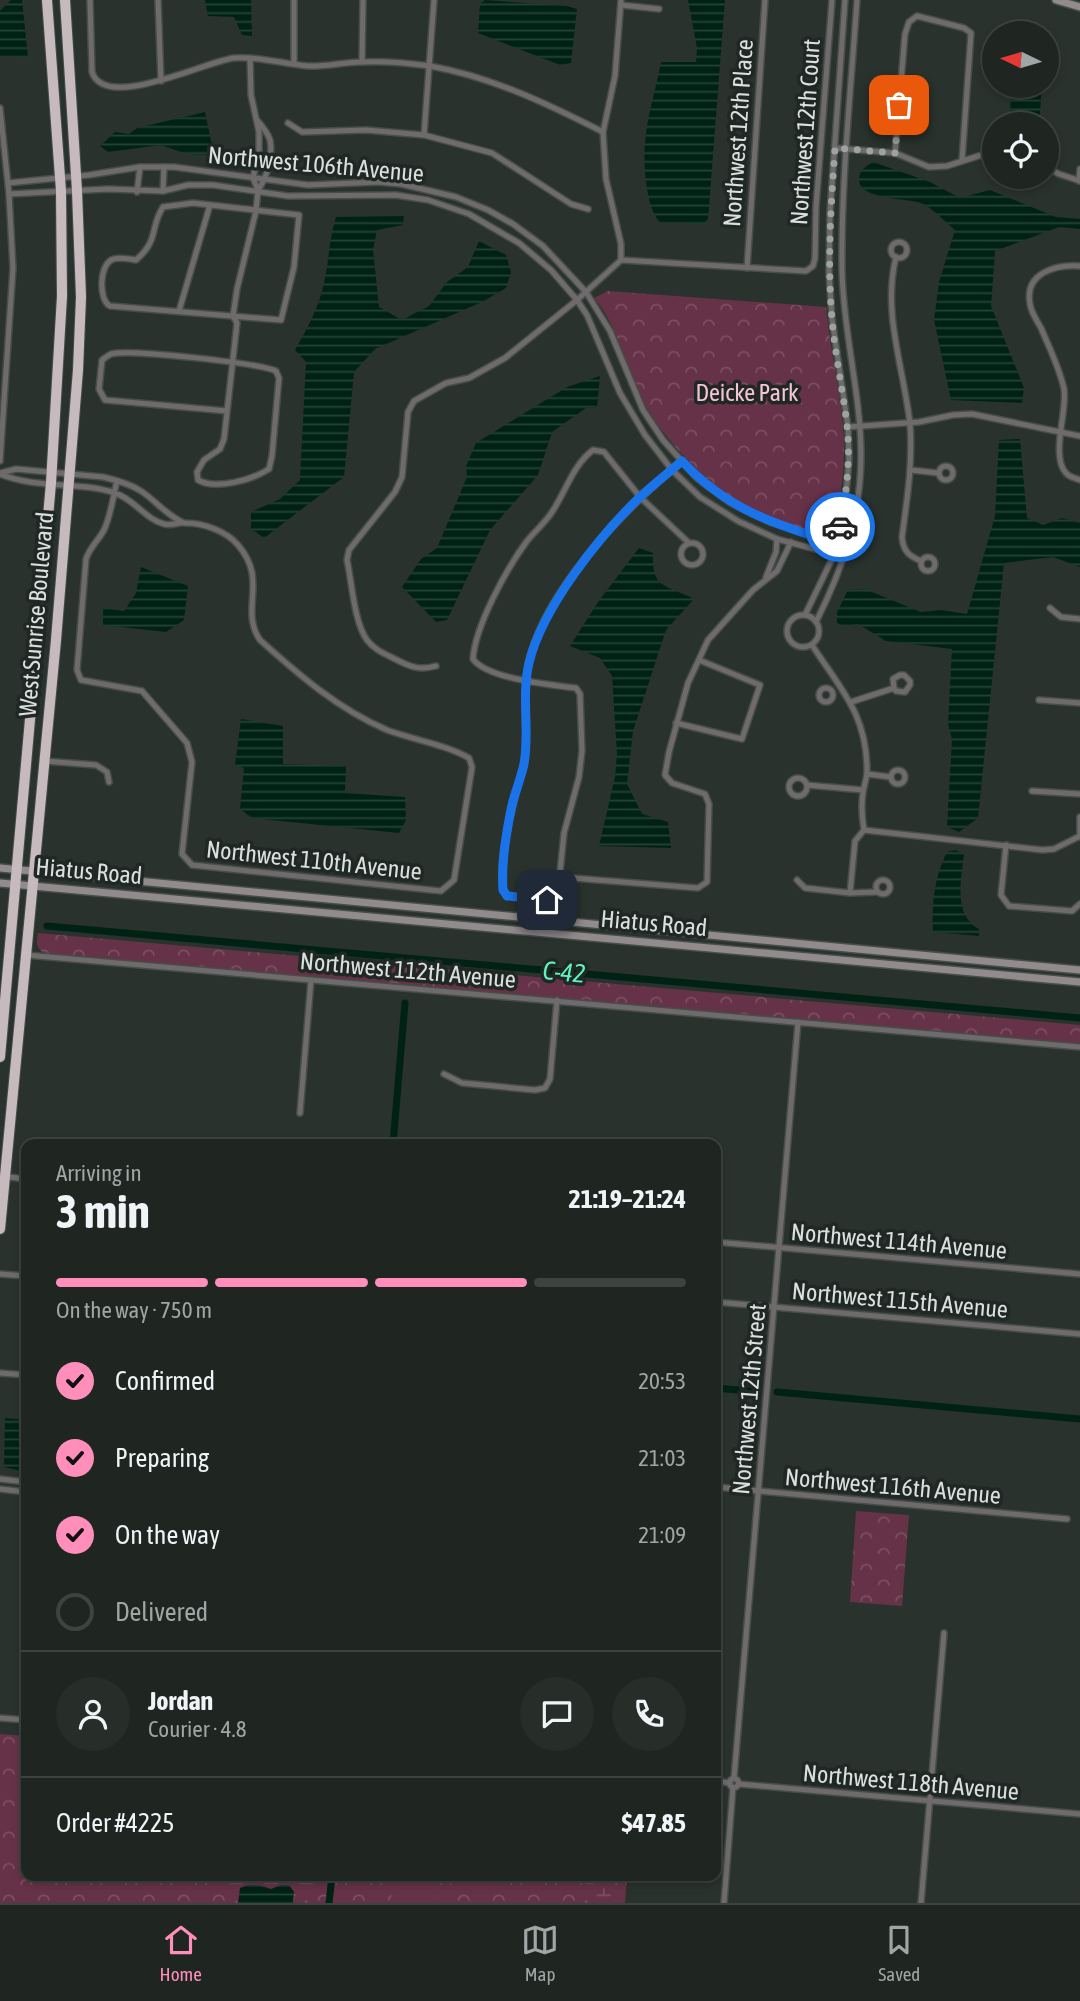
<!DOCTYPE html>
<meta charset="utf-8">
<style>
:root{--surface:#1f2622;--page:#272e2a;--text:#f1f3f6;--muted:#a1a5a5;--line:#3c4340;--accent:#ff8ebb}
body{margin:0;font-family:"Asap Condensed",sans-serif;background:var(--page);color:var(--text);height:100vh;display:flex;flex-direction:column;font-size:26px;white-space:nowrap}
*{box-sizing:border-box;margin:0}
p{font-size:23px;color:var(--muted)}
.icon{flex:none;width:38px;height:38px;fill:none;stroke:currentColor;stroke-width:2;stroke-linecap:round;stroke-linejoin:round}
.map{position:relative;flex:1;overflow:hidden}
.panel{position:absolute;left:21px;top:1139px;width:700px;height:742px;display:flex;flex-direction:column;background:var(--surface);border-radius:14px;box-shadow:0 4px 10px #0003,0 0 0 2px var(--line)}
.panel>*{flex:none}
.needle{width:46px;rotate:275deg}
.buttons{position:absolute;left:982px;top:21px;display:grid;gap:14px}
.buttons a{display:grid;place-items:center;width:77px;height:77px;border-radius:50%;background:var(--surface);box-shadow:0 4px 10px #0003,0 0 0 2px var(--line);font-size:35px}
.pin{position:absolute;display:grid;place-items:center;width:60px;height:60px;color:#fff;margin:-30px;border-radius:14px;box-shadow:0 4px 10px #0006}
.courier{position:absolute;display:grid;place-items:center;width:70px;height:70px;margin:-35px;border:5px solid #1a73e8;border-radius:50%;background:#fff;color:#222;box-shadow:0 2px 9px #0007}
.headline em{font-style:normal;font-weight:700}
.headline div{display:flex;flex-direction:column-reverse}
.headline{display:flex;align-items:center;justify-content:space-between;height:119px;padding:0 35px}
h1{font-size:46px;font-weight:700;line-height:52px}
.bar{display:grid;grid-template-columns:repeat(4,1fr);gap:10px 7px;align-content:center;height:84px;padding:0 35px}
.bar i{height:9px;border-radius:5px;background:var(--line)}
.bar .active{background:var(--accent)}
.bar p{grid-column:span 4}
.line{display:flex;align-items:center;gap:18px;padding:0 35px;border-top:2px solid var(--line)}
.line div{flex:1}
.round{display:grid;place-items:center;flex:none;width:74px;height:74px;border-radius:37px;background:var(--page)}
ol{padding:0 35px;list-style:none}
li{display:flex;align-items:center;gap:21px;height:77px}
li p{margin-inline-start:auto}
li .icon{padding:7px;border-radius:50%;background:var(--accent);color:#111;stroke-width:4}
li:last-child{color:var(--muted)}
li i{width:38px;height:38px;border:4px solid var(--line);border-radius:50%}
.menu{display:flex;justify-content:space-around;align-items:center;height:98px;border-top:2px solid var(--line);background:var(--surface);font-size:19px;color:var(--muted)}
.menu a{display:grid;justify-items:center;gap:4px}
.menu .active{color:var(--accent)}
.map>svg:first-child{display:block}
.forest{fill:url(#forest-crowns)}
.wetland{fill:url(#wetland-marsh)}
.pitch{fill:#663247}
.water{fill:url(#water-rules)}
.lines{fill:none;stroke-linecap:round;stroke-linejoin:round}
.canal{stroke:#002215;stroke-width:7}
.street-casing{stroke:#454e49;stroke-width:8}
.secondary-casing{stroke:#454e49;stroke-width:10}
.highway-casing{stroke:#454e49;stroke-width:12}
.street{stroke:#6f6a6b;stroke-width:5}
.secondary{stroke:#928b8d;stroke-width:7}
.highway{stroke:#c6babe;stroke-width:10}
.done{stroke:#9da3a0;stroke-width:7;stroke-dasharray:0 12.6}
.route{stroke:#1a73e8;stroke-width:9}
.labels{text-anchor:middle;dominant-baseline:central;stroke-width:7;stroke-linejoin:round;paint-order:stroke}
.street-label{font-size:24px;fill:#dbe0de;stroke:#1f2824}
.park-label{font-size:24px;fill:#f6c4d5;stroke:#1f2824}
.water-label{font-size:26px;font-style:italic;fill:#62f4ba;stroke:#1f2824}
</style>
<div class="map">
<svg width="1080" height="1903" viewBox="0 0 1080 1903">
<defs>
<pattern id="forest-crowns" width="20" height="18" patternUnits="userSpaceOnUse" patternTransform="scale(1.75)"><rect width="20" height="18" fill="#663247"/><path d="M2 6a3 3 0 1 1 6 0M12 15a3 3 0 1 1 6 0" fill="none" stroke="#7b4f61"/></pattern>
<pattern id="wetland-marsh" width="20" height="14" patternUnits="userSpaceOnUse" patternTransform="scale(1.75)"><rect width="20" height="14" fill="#663247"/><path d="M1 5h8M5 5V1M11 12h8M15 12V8" fill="none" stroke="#7b4f61"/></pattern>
<pattern id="water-rules" width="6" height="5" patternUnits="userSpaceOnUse" patternTransform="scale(1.75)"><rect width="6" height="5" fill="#002215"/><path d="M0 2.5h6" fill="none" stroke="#254237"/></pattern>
</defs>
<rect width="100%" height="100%" fill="#29322d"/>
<g class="forest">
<path d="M608 291 826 307C830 347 839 386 843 425 846 462 842 497 833 532L824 534 813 532C790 524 762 518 742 506 706 484 654 429 637 391 624 360 616 323 594 298Z"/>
<path d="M38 933 1080 1025V1044L45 954C36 948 36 943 38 933Z"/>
<path d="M856 1511 909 1515 902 1606 850 1602Z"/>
<path d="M0 1734 26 1736V1876H627L625 1903H0Z"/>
</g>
<g class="wetland">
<path d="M232 1876H313L312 1903H293L295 1897 258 1885 237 1897 238 1903H226V1894Z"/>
<path d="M587 1876H611L614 1903H584Z"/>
</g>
<g class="pitch">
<path d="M394 1876H437L434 1903H391Z"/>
<path d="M452 1876H500L498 1888 492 1893 457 1890 451 1884Z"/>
</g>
<g class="water">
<path d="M11 0H22L28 57 0 56V11Z"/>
<path d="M205 0H251L252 36 242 35 234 17 208 16Z"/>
<path d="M485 0 567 6 577 9 571 63 560 65 478 33 480 4Z"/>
<path d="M688 0H725L708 219 703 224 660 222C646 209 643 163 645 143 647 116 656 89 661 62H696L697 48Z"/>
<path d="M1011 86H1042L1039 124H1010Z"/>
<path d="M205 112 214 155 187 154 161 145 108 152 100 146 115 132 129 134 137 128Z"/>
<path d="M873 162 930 182 960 198 990 190 1056 217 1080 219V229L1059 227 995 251 991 306 1024 388 1022 403 951 400 934 320 939 282 955 230C945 222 933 208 921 203 907 198 857 200 859 178 860 170 866 166 873 162Z"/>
<path d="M404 216 403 225 377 230 373 250 379 307 402 320 429 306 447 282 468 267 479 241 506 255 511 272 506 288 482 302 375 349 354 372 344 477 264 538 251 529V512L280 499 300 480 306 362 295 350C307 329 319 307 324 283 329 261 329 239 336 217Z"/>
<path d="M600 376 597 408H586L552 432 538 475 490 530 447 620 436 622 402 587 421 559 437 548 467 477 466 466 476 443 567 387Z"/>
<path d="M1020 439 1027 518 1043 525 1062 518 1080 523V567L1053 557 1004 563 978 818 959 832 947 827 952 739 948 724 952 649 886 641 858 624 844 626 837 623V612L847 592 856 589 867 590 921 612 941 610 967 614 995 516 999 440Z"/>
<path d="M639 548 653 553C651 590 667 585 694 599L666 630 633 731 627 784 642 814 668 822 671 848 599 846 615 777 617 754 612 676 600 658 570 646 598 602Z"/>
<path d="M141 567 188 586 184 620 166 632 103 625V608L124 611 136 593Z"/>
<path d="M241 719 283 726V764L346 766 345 793 405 797 406 820 399 833 252 818 240 809 244 768 235 765Z"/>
<path d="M955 850 964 854C961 880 953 915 979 929V936L933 932C932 902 934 878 947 852Z"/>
<path d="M5 1418 26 1420V1472L4 1467Z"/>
<path d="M248 1885H258L271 1889 281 1885H289L294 1892 293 1903H238L240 1888Z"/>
</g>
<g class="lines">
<g class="canal">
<path d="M47 926 1080 1018"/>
<path d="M393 1144 405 1003"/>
<path d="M716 1388 749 1391"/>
<path d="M777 1392 1080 1419"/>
<path d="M329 1903 332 1876"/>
</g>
<defs>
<g id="street">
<path d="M90 0 92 72C105 112 206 61 234 58 260 56 283 64 308 66 326 67 344 62 361 62 383 61 409 63 430 66 492 77 548 104 603 132"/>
<path d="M158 0 161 81"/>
<path d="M294 0V64"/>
<path d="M621 5 659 9"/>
<path d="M362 62 363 0"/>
<path d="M0 108 9 194 13 268 0 461"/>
<path d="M257 120C262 126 268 133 270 140 273 155 267 178 258 190"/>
<path d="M288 123 302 132 366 130 424 135 492 153 571 204 588 209"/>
<path d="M424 135 434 0"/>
<path d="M835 148 895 153 929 167 947 166 994 151"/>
<path d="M895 153 905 34 909 22 917 16 964 28 971 33 962 160"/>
<path d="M1046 167 1059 174 1080 181"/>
<path d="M1079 181 1080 169"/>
<path d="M8 183 89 175 140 167H174L308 185 379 182 401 184 456 197 488 210 513 224 543 246 586 292 610 331 643 410 663 440 697 478 731 503 770 522 837 543 846 553"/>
<path d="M163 191 164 167"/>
<path d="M137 192 140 167"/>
<path d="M9 194 108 189 163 191 188 185H213L288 196 396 195 428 200 469 214 519 243 551 270 577 300 587 315 620 393 645 435 672 470 700 497 738 521 777 539 833 554 846 553"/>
<path d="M193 203 299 215 294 267 281 320 110 306C98 300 99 262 114 259 120 257 130 259 136 260 160 239 149 229 163 207Z"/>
<circle cx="899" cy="250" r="8"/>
<path d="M896 257C882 313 904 369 910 424 913 462 907 500 902 537 903 551 909 556 921 561"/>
<path d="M621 260 806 271 813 266 815 258 816 207 832 0"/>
<path d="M1080 266C1056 264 1024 273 1030 304 1031 312 1037 321 1041 328 1049 347 1060 369 1064 389 1068 409 1050 456 1066 473 1069 477 1075 478 1080 480"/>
<path d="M747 268 765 0"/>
<path d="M179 311 210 205"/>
<path d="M227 411 105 400 99 389 102 360C105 358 107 356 111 354 129 349 258 363 276 371L279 378 272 456 269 469C252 480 216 490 198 480L197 472 204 460 220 449 224 439 237 323 233 316 237 289 256 211 258 190 253 178 259 151V132L251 95 250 58"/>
<path d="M848 427 919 422 953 415 972 414 1080 436"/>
<path d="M682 461C625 510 543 590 528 666 521 701 531 738 522 772 515 796 492 877 507 896L547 900 558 892 564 833 579 777 582 751 580 694 576 688C552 685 487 679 473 659 475 626 507 568 527 541 535 531 545 523 552 512 566 491 573 465 593 450L604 452 640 497 689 543"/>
<circle cx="946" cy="473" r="7"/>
<path d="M911 470 938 473"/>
<path d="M0 473 16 469 103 477C116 480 130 484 141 491 156 501 164 513 182 522"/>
<path d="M0 474C36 489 78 481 115 493 134 499 145 519 164 524 171 526 178 522 185 523 204 523 226 531 238 545 269 581 239 609 260 640 299 675 338 709 387 730 414 740 444 744 469 758L472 767 454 880 441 891 192 865 182 854 192 762 187 743 142 691 81 680 77 670 86 559C90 547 98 541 104 530 111 515 113 497 117 481"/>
<circle cx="692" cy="554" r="11"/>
<circle cx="928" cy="564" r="7"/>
<path d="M766 577 776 552 777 539"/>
<path d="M1050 608 1061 617 1080 619"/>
<circle cx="803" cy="631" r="16"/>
<path d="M805 615 831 561 838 536 846 495 849 459 848 427 832 319 829 272 830 212 845 0"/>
<path d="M816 622C843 568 861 516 861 455 861 394 843 332 842 270 841 180 851 90 857 0"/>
<path d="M812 645C841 690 867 714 867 771 867 778 864 785 863 793 861 805 862 818 864 830L855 841 850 893"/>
<path d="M436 666C421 670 413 668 399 661 388 655 375 651 367 640 354 622 352 583 347 560L349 550 395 492 402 477 408 412 414 401 446 383 469 378 505 358 577 300 621 260V244L606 179 603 132 615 76 621 0"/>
<circle cx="826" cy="695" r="7"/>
<path d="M1039 700 1080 703"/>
<path d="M851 702 894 688 896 691 905 692 910 685V681L904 675H900L893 679 894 688"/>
<path d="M676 723 742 739 760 685 699 660"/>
<path d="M44 761 96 765 107 772 109 782"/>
<circle cx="898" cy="777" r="7"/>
<path d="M867 774 891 777"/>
<circle cx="798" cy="787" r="9"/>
<path d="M807 785 863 790"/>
<path d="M1032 791 1080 794"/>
<path d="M1080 817V837"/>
<path d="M864 830 1043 850 1054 849 1080 836"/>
<path d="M1006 845 1001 895 1009 906 1072 911 1080 904"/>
<path d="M560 877 698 888 707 882 709 804 705 794 672 783 665 775 669 752 688 683 708 640 753 590 777 571 791 542"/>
<circle cx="883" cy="887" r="7"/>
<path d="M797 880 805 888 850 893 877 892"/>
<path d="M26 955 1080 1047"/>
<path d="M444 1074 462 1083 535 1090 545 1088 550 1079 557 1000"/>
<path d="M300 1113 311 980"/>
<path d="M0 1176 26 1179"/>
<path d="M716 1242 1080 1274"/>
<path d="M0 1274 26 1276"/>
<path d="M716 1302 1080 1334"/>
<path d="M0 1373 26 1375"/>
<path d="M0 1479 26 1482"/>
<path d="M716 1487 1067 1519"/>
<path d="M0 1489 26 1492"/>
<path d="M0 1718 26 1720"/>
<path d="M734 1778 798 1022"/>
<circle cx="734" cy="1783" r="4.5"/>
<path d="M716 1781 730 1783"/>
<path d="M739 1784 1080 1814"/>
<path d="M724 1903 733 1787"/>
<path d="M921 1903 944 1633"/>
</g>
<g id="secondary">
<path d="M1056 0 1080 7"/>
<path d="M0 868 1080 970"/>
<path d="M0 883 1080 982"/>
</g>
<g id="highway">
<path d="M0 1057 51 483 62 296 61 191 47 0"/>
<path d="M0 1229 56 640 78 370 81 297 77 191 65 0"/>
</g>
</defs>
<use href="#street" class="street-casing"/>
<use href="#secondary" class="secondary-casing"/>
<use href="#highway" class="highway-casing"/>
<use href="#street" class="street"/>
<use href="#secondary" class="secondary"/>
<use href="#highway" class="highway"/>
</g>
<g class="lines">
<path class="done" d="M840 527C846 494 851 460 847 426 843 390 835 355 832 319 827 262 831 205 835 148L895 153 899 105"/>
<path class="route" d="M547 900 507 896 503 890C501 862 506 833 512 805 515 792 521 778 524 764 530 731 521 697 529 663 542 608 600 535 641 496 654 484 668 473 682 461 726 509 776 525 836 543L840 527"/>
</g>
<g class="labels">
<g class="street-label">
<text transform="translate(805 132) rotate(-86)">Northwest 12th Court</text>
<text transform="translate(738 133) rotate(-86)">Northwest 12th Place</text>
<text transform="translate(316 164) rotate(5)">Northwest 106th Avenue</text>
<text transform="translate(36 614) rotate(-85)">West Sunrise Boulevard</text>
<text transform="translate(314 860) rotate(6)">Northwest 110th Avenue</text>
<text transform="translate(89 871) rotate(5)">Hiatus Road</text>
<text transform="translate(654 923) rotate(5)">Hiatus Road</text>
<text transform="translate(408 970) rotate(5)">Northwest 112th Avenue</text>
<text transform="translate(899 1241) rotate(5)">Northwest 114th Avenue</text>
<text transform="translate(900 1300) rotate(5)">Northwest 115th Avenue</text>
<text transform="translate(749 1399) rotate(-85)">Northwest 12th Street</text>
<text transform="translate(893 1486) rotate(5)">Northwest 116th Avenue</text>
<text transform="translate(911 1782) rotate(5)">Northwest 118th Avenue</text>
</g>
<g class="park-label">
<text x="747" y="392">Deicke Park</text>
</g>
<g class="water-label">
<text transform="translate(564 972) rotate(5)">C-42</text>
</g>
</g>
</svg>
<div class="buttons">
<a><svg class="needle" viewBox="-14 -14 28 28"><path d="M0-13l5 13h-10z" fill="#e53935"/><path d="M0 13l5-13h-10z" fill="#a1a5a5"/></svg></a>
<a><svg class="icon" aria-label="locate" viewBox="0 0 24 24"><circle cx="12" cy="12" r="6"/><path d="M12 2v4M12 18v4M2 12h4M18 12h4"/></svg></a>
</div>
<div class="pin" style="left:899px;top:105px;background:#ea580c"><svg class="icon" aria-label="bag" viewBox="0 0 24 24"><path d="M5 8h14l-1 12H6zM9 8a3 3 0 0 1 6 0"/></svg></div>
<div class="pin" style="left:547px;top:900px;background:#1f2937"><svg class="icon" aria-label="home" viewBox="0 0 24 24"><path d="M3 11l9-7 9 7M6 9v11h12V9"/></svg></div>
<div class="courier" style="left:840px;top:527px"><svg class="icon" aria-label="car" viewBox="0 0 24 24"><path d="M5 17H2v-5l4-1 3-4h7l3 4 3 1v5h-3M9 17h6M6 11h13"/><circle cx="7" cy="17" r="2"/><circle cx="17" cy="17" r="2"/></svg></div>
<section class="panel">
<div class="headline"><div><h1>3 min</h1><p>Arriving in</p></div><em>21:19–21:24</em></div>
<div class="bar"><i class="active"></i><i class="active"></i><i class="active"></i><i></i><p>On the way · 750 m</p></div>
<ol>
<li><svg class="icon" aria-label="check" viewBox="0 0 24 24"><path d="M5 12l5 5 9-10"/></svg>Confirmed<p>20:53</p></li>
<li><svg class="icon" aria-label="check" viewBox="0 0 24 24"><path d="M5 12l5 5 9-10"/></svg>Preparing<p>21:03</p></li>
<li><svg class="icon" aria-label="check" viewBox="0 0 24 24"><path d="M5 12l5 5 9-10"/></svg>On the way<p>21:09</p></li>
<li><i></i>Delivered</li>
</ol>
<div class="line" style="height:126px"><a class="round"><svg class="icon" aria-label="person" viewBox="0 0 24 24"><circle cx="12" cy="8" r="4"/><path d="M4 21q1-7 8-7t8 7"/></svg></a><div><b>Jordan</b><p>Courier · 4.8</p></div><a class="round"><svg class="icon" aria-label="chat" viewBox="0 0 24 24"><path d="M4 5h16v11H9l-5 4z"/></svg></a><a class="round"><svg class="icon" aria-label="phone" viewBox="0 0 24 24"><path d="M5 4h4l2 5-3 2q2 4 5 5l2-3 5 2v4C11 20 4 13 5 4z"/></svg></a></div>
<div class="line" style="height:91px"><div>Order #4225</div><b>$47.85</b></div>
</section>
</div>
<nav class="menu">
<a class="active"><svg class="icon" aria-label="home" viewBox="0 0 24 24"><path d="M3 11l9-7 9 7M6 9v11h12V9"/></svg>Home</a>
<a><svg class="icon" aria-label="map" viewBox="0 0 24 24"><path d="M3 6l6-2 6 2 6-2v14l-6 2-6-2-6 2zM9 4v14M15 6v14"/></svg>Map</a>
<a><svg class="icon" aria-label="saved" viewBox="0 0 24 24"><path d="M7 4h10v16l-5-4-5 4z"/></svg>Saved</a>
</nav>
